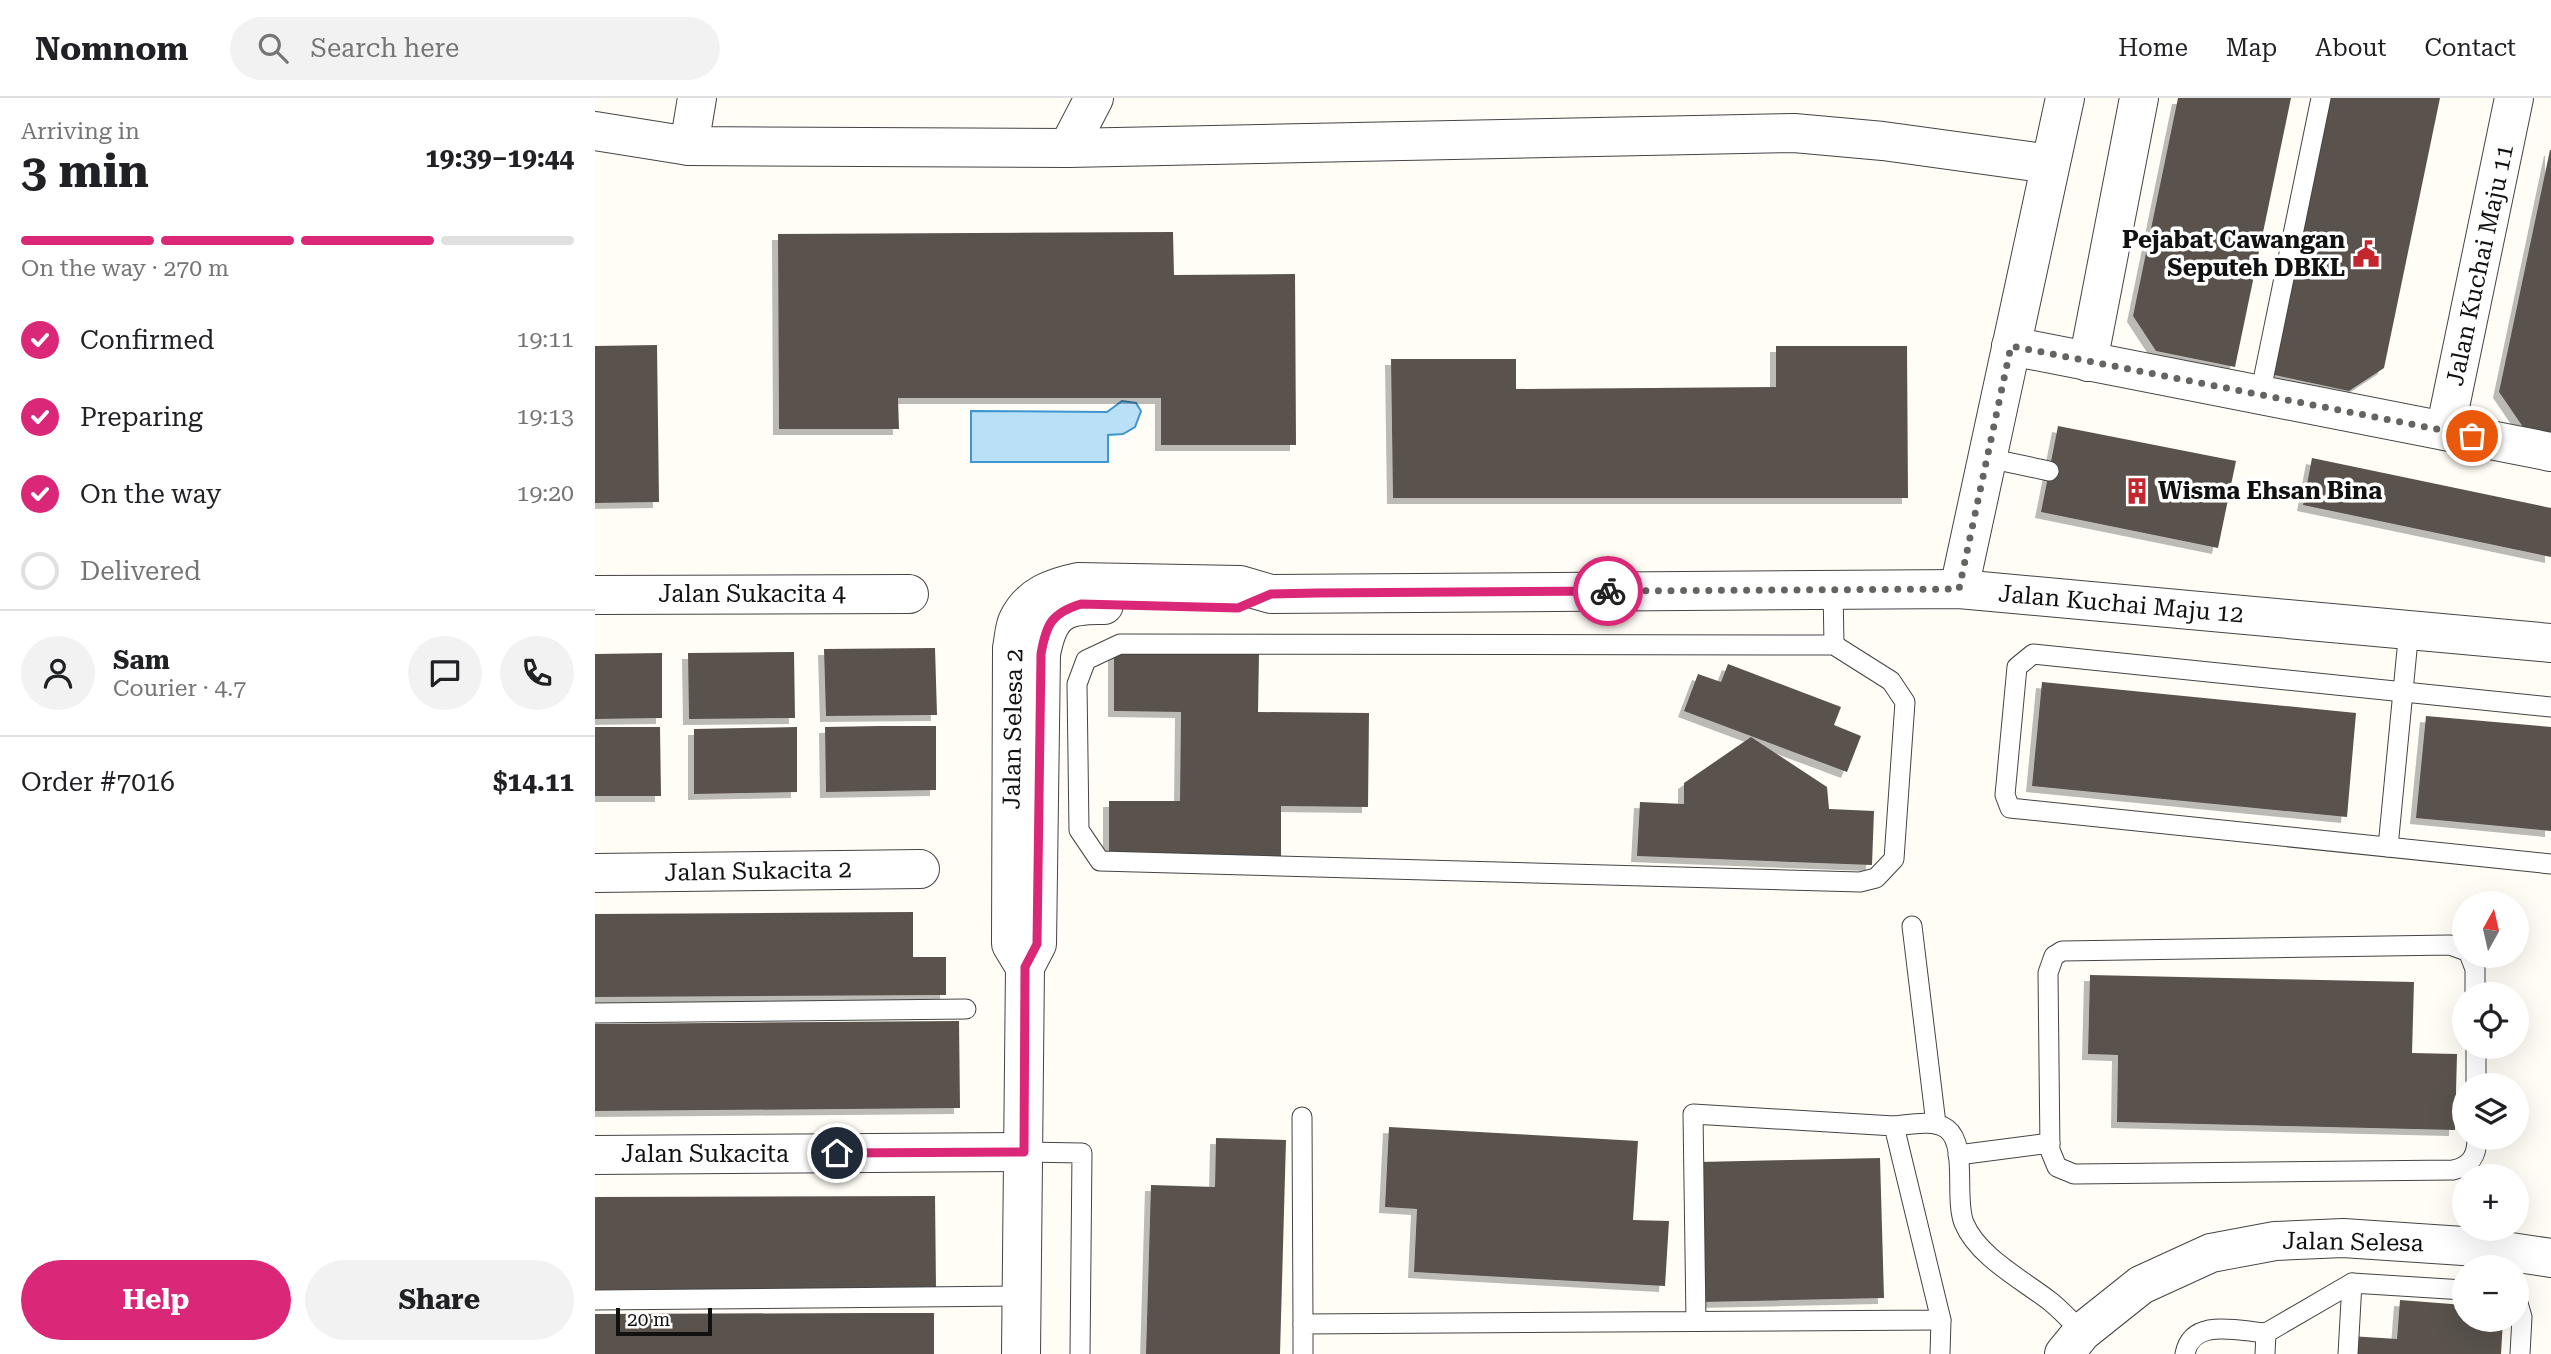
<!DOCTYPE html>
<meta charset="utf-8">
<style>
:root{--surface:#fff;--page:#f2f2f2;--text:#202124;--muted:#757577;--line:#e0e0e0;--accent:#db2777}
body{margin:0;font-family:"Roboto Serif",serif;background:var(--page);color:var(--text);height:100vh;display:flex;flex-direction:column;font-size:26px;white-space:nowrap}
*{box-sizing:border-box;margin:0}
p{font-size:23px;color:var(--muted)}
.icon{flex:none;width:38px;height:38px;fill:none;stroke:currentColor;stroke-width:2;stroke-linecap:round;stroke-linejoin:round}
.map{position:relative;flex:1;overflow:hidden}
.sheet{display:flex;flex-direction:column;background:var(--surface);width:595px}
.sheet>*{flex:none}
.needle{width:46px;rotate:8deg}
.tools{position:absolute;left:1857px;top:793px;display:grid;gap:14px}
.tools a{display:grid;place-items:center;width:77px;height:77px;border-radius:50%;background:var(--surface);box-shadow:0 7px 28px #0002;font-size:35px}
.scale{position:absolute;left:21px;bottom:18px;width:96px;box-sizing:border-box;padding-left:7px;border:4px solid #111;border-top:0;font-size:19px;line-height:24px;white-space:nowrap;color:#111;-webkit-text-stroke:5px #fff;paint-order:stroke}
.pin{position:absolute;display:grid;place-items:center;width:60px;height:60px;color:#fff;margin:-30px;border:4px solid #fff;border-radius:50%;box-shadow:0 2px 7px #0007}
.courier{position:absolute;display:grid;place-items:center;width:70px;height:70px;margin:-35px;border:5px solid #db2777;border-radius:50%;background:#fff;color:#222;box-shadow:0 2px 9px #0007}
.overview em{font-style:normal;font-weight:700}
.overview div{display:flex;flex-direction:column-reverse}
.overview{display:flex;align-items:center;justify-content:space-between;height:119px;padding:0 21px}
h1{font-size:46px;font-weight:700;line-height:52px}
.bar{display:grid;grid-template-columns:repeat(4,1fr);gap:10px 7px;align-content:center;height:84px;padding:0 21px}
.bar i{height:9px;border-radius:5px;background:var(--line)}
.bar .on{background:var(--accent)}
.bar p{grid-column:span 4}
.line{display:flex;align-items:center;gap:18px;padding:0 21px;border-top:2px solid var(--line)}
.line div{flex:1}
.round{display:grid;place-items:center;flex:none;width:74px;height:74px;border-radius:37px;background:var(--page)}
ol{padding:0 21px;list-style:none}
li{display:flex;align-items:center;gap:21px;height:77px}
li p{margin-inline-start:auto}
li .icon{padding:7px;border-radius:50%;background:var(--accent);color:#fff;stroke-width:4}
li:last-child{color:var(--muted)}
li i{width:38px;height:38px;border:4px solid var(--line);border-radius:50%}
.primary-button{display:flex;gap:14px;margin-top:auto;padding:14px 21px}
.primary-button a{flex:1;height:80px;border-radius:42px;background:var(--accent);color:#fff;font-size:28px;font-weight:700;line-height:80px;text-align:center}
.primary-button a+a{background:var(--page);color:var(--text)}
header{display:flex;align-items:center;gap:42px;box-sizing:border-box;height:98px;padding:0 35px;background:var(--surface);border-bottom:2px solid var(--line)}
header strong{font-size:33px}
nav{display:flex;gap:38px;margin-inline-start:auto;font-size:24px}
.search{width:490px;height:63px;background:var(--page);display:flex;align-items:center;gap:18px;box-sizing:border-box;padding:0 24px;border-radius:38px;color:var(--muted);font-size:26px}
main{display:flex;flex:1;min-height:0}
.map>svg:first-child{display:block}
.water{fill:#b9e0f7;stroke:#3f96cf;stroke-width:2}
.building{fill:#5a524d;filter:url(#shadow)}
.lines{fill:none;stroke-linecap:round;stroke-linejoin:round}
.lane-casing{stroke:#444;stroke-width:21}
.street-casing{stroke:#444;stroke-width:40}
.lane{stroke:#fff;stroke-width:19}
.street{stroke:#fff;stroke-width:38}
.done{stroke:#646461;stroke-width:7;stroke-dasharray:0 12.6}
.route{stroke:#db2777;stroke-width:9}
.labels{text-anchor:middle;dominant-baseline:central;stroke-width:7;stroke-linejoin:round;paint-order:stroke}
.poi-label{font-size:24px;font-weight:bold;fill:#111;stroke:#fff;text-anchor:end}
.street-label{font-size:24px;fill:#111;stroke:#fff}
</style>
<header>
<strong>Nomnom</strong>
<div class="search"><svg class="icon" aria-label="search" viewBox="0 0 24 24"><circle cx="10" cy="10" r="6"/><path d="M15 15l6 6"/></svg>Search here</div>
<nav><a>Home</a><a>Map</a><a>About</a><a>Contact</a></nav>
</header>
<main>
<section class="sheet">
<div class="overview"><div><h1>3 min</h1><p>Arriving in</p></div><em>19:39–19:44</em></div>
<div class="bar"><i class="on"></i><i class="on"></i><i class="on"></i><i></i><p>On the way · 270 m</p></div>
<ol>
<li><svg class="icon" aria-label="check" viewBox="0 0 24 24"><path d="M5 12l5 5 9-10"/></svg>Confirmed<p>19:11</p></li>
<li><svg class="icon" aria-label="check" viewBox="0 0 24 24"><path d="M5 12l5 5 9-10"/></svg>Preparing<p>19:13</p></li>
<li><svg class="icon" aria-label="check" viewBox="0 0 24 24"><path d="M5 12l5 5 9-10"/></svg>On the way<p>19:20</p></li>
<li><i></i>Delivered</li>
</ol>
<div class="line" style="height:126px"><a class="round"><svg class="icon" aria-label="person" viewBox="0 0 24 24"><circle cx="12" cy="8" r="4"/><path d="M4 21q1-7 8-7t8 7"/></svg></a><div><b>Sam</b><p>Courier · 4.7</p></div><a class="round"><svg class="icon" aria-label="chat" viewBox="0 0 24 24"><path d="M4 5h16v11H9l-5 4z"/></svg></a><a class="round"><svg class="icon" aria-label="phone" viewBox="0 0 24 24"><path d="M5 4h4l2 5-3 2q2 4 5 5l2-3 5 2v4C11 20 4 13 5 4z"/></svg></a></div>
<div class="line" style="height:91px"><div>Order #7016</div><b>$14.11</b></div>
<div class="primary-button"><a>Help</a><a>Share</a></div>
</section>
<div class="map">
<svg width="1956" height="1256" viewBox="0 0 1956 1256">
<defs>
<filter id="shadow"><feDropShadow dx="-6" dy="6" stdDeviation="0" flood-color="#0004"/></filter>
</defs>
<rect width="100%" height="100%" fill="#fffdf5"/>
<path class="water" d="M527 303 541 305 546 313 540 329 528 336 513 337V364H376V313L512 314Z"/>
<g class="building">
<path d="M1583 0H1696L1640 269 1561 253 1538 218Z"/>
<path d="M1732 0H1845L1789 270 1754 293 1675 276Z"/>
<path d="M1955 52H1956V335L1928 329 1904 294Z"/>
<path d="M578 134 579 177 700 176 701 347H566V300H303L304 331H184L183 136Z"/>
<path d="M62 247 64 404 0 405V248Z"/>
<path d="M1181 248H1312L1313 400H798L796 261H921V291L1181 289Z"/>
<path d="M1463 328 1641 363 1623 450 1446 414Z"/>
<path d="M1717 360 1956 410V459L1708 407Z"/>
<path d="M340 550 342 617 231 618 229 551Z"/>
<path d="M519 553 664 555 663 614 774 615 773 709 686 708V761L514 759V703H585L586 614 519 613Z"/>
<path d="M199 554 200 620 94 621 93 555Z"/>
<path d="M67 555V620L0 621V556Z"/>
<path d="M1133 566 1246 609 1239 627 1266 638 1252 674 1089 613 1103 576 1126 584Z"/>
<path d="M1447 584 1761 615 1752 719 1437 688Z"/>
<path d="M1831 618 1956 629V733L1821 720Z"/>
<path d="M285 628H341V692L231 694 230 629Z"/>
<path d="M0 629H65L66 698H0Z"/>
<path d="M202 629V694L99 696V631Z"/>
<path d="M1156 639 1232 689 1234 711 1279 713 1277 767 1042 758 1045 704 1089 706V685Z"/>
<path d="M318 814V859H351V897L0 899V816Z"/>
<path d="M1495 877 1819 884 1817 955 1862 956 1860 1032 1522 1024 1523 957 1493 956Z"/>
<path d="M364 923 365 1010 0 1013V926Z"/>
<path d="M794 1029 1043 1043 1038 1122 1074 1123 1070 1188 819 1174 822 1111 790 1109Z"/>
<path d="M621 1040 691 1042 685 1256H551L556 1087 620 1089Z"/>
<path d="M1285 1060 1289 1200 1107 1204 1104 1064Z"/>
<path d="M340 1098 341 1190 0 1192V1099Z"/>
<path d="M1805 1202 1869 1207V1222H1908L1906 1256H1754L1755 1238 1802 1241Z"/>
<path d="M275 1215H339V1256H0V1216Z"/>
</g>
<g class="lines">
<defs>
<g id="lane">
<path d="M1665 297 1726 0"/>
<path d="M1393 360 1454 373"/>
<path d="M1238 491 1239 547"/>
<path d="M525 546 1239 547 1296 583 1310 604 1299 761 1281 780 1265 784 505 763 484 732 482 586 491 562Z"/>
<path d="M1956 609 1438 556 1422 569 1410 697 1415 710 1956 766"/>
<path d="M1793 749 1814 531"/>
<path d="M1317 828 1341 1026"/>
<path d="M1869 852 1855 847 1467 853 1459 858 1453 875 1455 1052 1462 1069 1479 1076 1858 1072C1876 1068 1882 1058 1882 1040"/>
<path d="M1875 858 1880 871V896"/>
<path d="M0 915 371 911"/>
<path d="M1881 948V987"/>
<path d="M707 1019 708 1226"/>
<path d="M1299 1028C1313 1027 1339 1021 1352 1031 1373 1047 1359 1100 1369 1125 1383 1159 1428 1182 1456 1204 1467 1213 1477 1224 1487 1234"/>
<path d="M429 1054 487 1055 485 1256"/>
<path d="M1363 1057 1455 1045"/>
<path d="M0 1202 427 1198"/>
<path d="M1922 1202 1927 1219 1925 1256"/>
<path d="M1671 1235 1757 1185"/>
<path d="M708 1256V1226L1346 1222 1299 1028 1098 1016 1101 1223"/>
<path d="M1345 1256 1346 1222"/>
<path d="M1590 1256C1597 1219 1643 1233 1671 1235L1670 1256"/>
<path d="M1753 1256 1757 1185 1869 1192"/>
</g>
<g id="street">
<path d="M0 33 94 48 473 50 1199 35 1288 43 1455 66"/>
<path d="M94 48 102 0"/>
<path d="M473 50 499 0"/>
<path d="M1416 248 1956 354"/>
<path d="M1493 264 1544 0"/>
<path d="M1850 333 1919 0"/>
<path d="M1364 491 1470 0"/>
<path d="M0 497 314 496"/>
<path d="M0 775 325 771"/>
<path d="M430 869 416 846 417 550C419 541 419 529 423 522 435 497 459 489 483 484L645 487 676 496 1364 491 1956 545"/>
<path d="M0 1057 429 1054"/>
<path d="M426 1256 430 869 442 846 446 556C454 514 467 506 509 507"/>
<path d="M1469 1256 1487 1234 1546 1187 1616 1155 1680 1143 1748 1140 1883 1149 1956 1160"/>
</g>
</defs>
<use href="#lane" class="lane-casing"/>
<use href="#street" class="street-casing"/>
<use href="#lane" class="lane"/>
<use href="#street" class="street"/>
</g>
<g class="lines">
<path class="done" d="M1013 493 1364 491 1416 248 1877 338"/>
<path class="route" d="M242 1055 429 1054 430 869 442 846 446 556C451 527 456 515 486 506L643 510 676 496 722 495 1013 493"/>
</g>
<defs>
<symbol id="civic-bare" viewBox="-9 -9 18 18"><path d="M-.6-6.5H3V-4.5H.6V-3L4-1V1h2V6H-6V1h2V-1L-.6-3ZM-1.2 2.5V6h2.4V2.5Z" fill="#c4262e" stroke="#fff" stroke-width="2.5" paint-order="stroke"/></symbol>
<symbol id="building-bare" viewBox="-9 -9 18 18"><path d="M-4-6H4V6H1V3H-1V6H-4ZM-2.5-4.3h1.7v1.8h-1.7ZM.8-4.3h1.7v1.8H.8ZM-2.5-1h1.7V.8h-1.7ZM.8-1h1.7V.8H.8Z" fill="#c4262e" stroke="#fff" stroke-width="2.5" paint-order="stroke"/></symbol>
</defs>
<g fill-rule="evenodd">
<use href="#civic-bare" x="1752" y="137" width="38" height="38"/>
<use href="#building-bare" x="1523" y="374" width="38" height="38"/>
</g>
<g class="labels">
<g class="poi-label">
<text x="1750" y="142">Pejabat Cawangan<tspan x="1750" dy="28">Seputeh DBKL</tspan></text>
<text x="1563" y="393" text-anchor="start">Wisma Ehsan Bina</text>
</g>
<g class="street-label">
<text transform="translate(1885 167) rotate(-78)">Jalan Kuchai Maju 11</text>
<text x="157" y="496">Jalan Sukacita 4</text>
<text transform="translate(1526 506) rotate(5)">Jalan Kuchai Maju 12</text>
<text transform="translate(418 631) rotate(-89)">Jalan Selesa 2</text>
<text transform="translate(163 773) rotate(-1)">Jalan Sukacita 2</text>
<text x="110" y="1056">Jalan Sukacita</text>
<text transform="translate(1758 1144) rotate(1)">Jalan Selesa</text>
</g>
</g>
</svg>
<div class="tools">
<a><svg class="needle" viewBox="-14 -14 28 28"><path d="M0-13l5 13h-10z" fill="#e53935"/><path d="M0 13l5-13h-10z" fill="#757577"/></svg></a>
<a><svg class="icon" aria-label="locate" viewBox="0 0 24 24"><circle cx="12" cy="12" r="6"/><path d="M12 2v4M12 18v4M2 12h4M18 12h4"/></svg></a>
<a><svg class="icon" aria-label="layers" viewBox="0 0 24 24"><path d="M12 4l9 5-9 5-9-5zM3 14l9 5 9-5"/></svg></a>
<a>+</a>
<a>−</a>
</div>
<div class="scale">20 m</div>
<div class="pin" style="left:1877px;top:338px;background:#ea580c"><svg class="icon" aria-label="bag" viewBox="0 0 24 24"><path d="M5 8h14l-1 12H6zM9 8a3 3 0 0 1 6 0"/></svg></div>
<div class="pin" style="left:242px;top:1055px;background:#1f2937"><svg class="icon" aria-label="home" viewBox="0 0 24 24"><path d="M3 11l9-7 9 7M6 9v11h12V9"/></svg></div>
<div class="courier" style="left:1013px;top:493px"><svg class="icon" aria-label="bike" viewBox="0 0 24 24"><circle cx="6" cy="16" r="4"/><circle cx="18" cy="16" r="4"/><path d="M6 16l4-8h5l3 8M10 8l3 8H6M13 5h3"/></svg></div>
</div>
</main>
